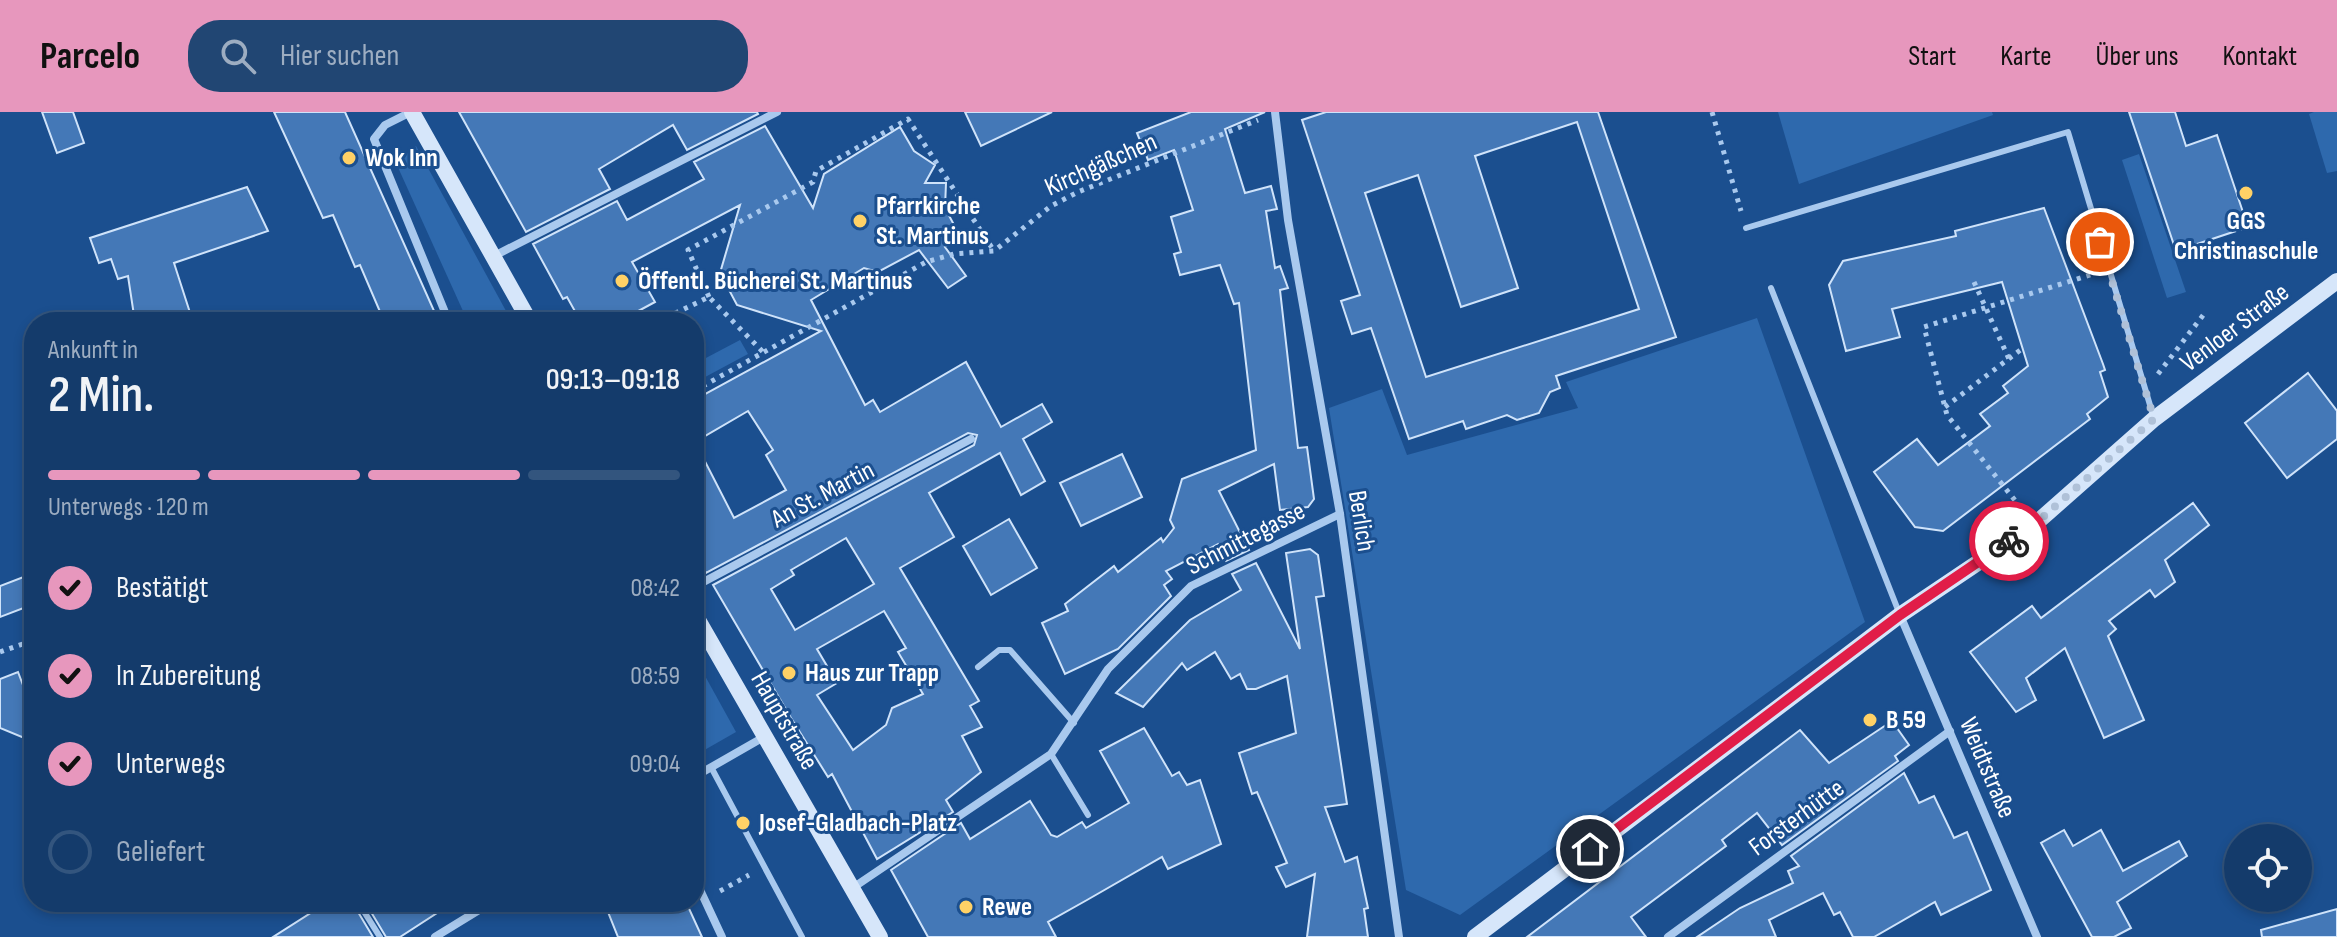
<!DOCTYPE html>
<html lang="de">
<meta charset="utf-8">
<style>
:root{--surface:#143b6b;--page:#214673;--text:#f1f3f6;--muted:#9dadc1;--line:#33557e;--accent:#e797bd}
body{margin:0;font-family:"Sofia Sans Condensed",sans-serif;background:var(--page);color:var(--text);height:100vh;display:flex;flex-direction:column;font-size:30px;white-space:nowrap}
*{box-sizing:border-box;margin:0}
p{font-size:26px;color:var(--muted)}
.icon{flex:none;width:44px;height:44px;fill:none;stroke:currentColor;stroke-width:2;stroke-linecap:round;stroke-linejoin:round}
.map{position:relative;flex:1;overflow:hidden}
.sheet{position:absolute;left:24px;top:200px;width:680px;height:600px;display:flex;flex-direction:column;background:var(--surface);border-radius:32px;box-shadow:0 4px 12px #0003,0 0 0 2px var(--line)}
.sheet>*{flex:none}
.controls{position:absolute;left:2224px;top:712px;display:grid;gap:16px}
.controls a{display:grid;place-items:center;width:88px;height:88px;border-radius:50%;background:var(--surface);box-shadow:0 4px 12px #0003,0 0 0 2px var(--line);font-size:40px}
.pin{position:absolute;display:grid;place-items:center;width:68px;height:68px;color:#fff;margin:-34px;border:4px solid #fff;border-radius:50%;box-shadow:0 2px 8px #0007}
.courier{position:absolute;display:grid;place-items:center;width:80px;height:80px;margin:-40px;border:6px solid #e11d48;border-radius:50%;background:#fff;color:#222;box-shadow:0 2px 10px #0007}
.head em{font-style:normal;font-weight:600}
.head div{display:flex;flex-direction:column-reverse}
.head{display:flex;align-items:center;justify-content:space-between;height:136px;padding:0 24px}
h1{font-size:52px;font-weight:600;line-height:60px}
.bar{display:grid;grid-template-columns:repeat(4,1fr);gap:12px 8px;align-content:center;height:96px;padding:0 24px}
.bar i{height:10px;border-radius:6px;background:var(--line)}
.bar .selected{background:var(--accent)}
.bar p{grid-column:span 4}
ol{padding:0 24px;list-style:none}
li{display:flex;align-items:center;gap:24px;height:88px}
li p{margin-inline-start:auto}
li .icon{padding:8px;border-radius:50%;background:var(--accent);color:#111;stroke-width:4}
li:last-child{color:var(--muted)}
li i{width:44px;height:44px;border:4px solid var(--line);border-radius:50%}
header{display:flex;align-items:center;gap:48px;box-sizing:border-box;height:112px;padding:0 40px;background:var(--accent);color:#111}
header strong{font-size:38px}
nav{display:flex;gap:44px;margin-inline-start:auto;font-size:28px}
.search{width:560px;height:72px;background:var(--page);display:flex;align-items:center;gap:20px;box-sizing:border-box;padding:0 28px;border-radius:32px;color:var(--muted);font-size:30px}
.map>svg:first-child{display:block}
.green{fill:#2e69ad}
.building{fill:#4478b7;stroke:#cfe3fa;stroke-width:2;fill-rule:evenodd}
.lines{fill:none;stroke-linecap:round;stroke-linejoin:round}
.path{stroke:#a9c9ee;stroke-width:5;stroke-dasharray:4 6;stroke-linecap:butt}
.lane{stroke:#a9c9ee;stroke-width:6}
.street{stroke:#a9c9ee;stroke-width:8}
.secondary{stroke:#d6e6fa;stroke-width:16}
.done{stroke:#afc1d8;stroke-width:8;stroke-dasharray:0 14.4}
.route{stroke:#e11d48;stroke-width:10}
.poi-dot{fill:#ffd166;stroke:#1b4f8f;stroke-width:3}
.labels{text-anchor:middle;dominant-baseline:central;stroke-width:6;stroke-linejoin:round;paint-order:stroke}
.poi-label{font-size:26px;font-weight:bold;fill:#fff;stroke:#1b4f8f;text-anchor:start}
.street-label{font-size:26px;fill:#fff;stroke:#1b4f8f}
</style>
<header>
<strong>Parcelo</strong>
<div class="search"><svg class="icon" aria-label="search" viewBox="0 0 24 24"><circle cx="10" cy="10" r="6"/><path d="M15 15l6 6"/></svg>Hier suchen</div>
<nav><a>Start</a><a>Karte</a><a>Über uns</a><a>Kontakt</a></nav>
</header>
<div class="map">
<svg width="2337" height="825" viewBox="0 0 2337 825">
<rect width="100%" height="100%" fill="#1b4f8f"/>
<g class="green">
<path d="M1778 0H1992L1993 3 1799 72Z"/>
<path d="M2314 0H2337V59L2327 61 2309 2Z"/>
<path d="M416 34 512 210H468L396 51Z"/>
<path d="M2139 42 2186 180 2167 186 2122 48Z"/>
<path d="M1757 206 1865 510 1460 803 1406 778 1329 296 1382 277 1407 343 1578 296 1566 270Z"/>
<path d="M694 227 704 247 740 228 748 242 694 271Z"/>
<path d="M694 544 736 620 694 644Z"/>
</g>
<g class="building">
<path d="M42 0H73L84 31 57 41Z"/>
<path d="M274 0H345L439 210 384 209 360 153 355 155 333 103 323 106Z"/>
<path d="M459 0H757L758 2 687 38 673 13 599 57 610 77 526 120Z"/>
<path d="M965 0H1052L981 34Z"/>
<path d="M1191 0H1265L1225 17 1245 81 1271 74 1277 97 1266 99 1275 156 1280 154 1288 176 1280 178 1298 336 1307 335 1314 387 1308 395 1280 398 1274 352 1219 379 1249 438 1226 449 1218 432 1166 459 1172 467 1164 473 1171 484 1118 537 1065 562 1042 511 1068 499 1065 492 1114 454 1118 460 1161 426 1163 430 1174 416 1170 408 1182 367 1256 338 1239 191 1234 192 1220 153 1180 163 1174 142 1181 140 1171 105 1193 98 1174 38 1148 48 1137 21Z"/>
<path d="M1326 0H1598L1676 225 1556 264 1560 276 1550 280 1539 301 1517 308 1507 303 1466 317 1463 309 1409 327 1371 216 1352 222 1341 189 1360 183 1302 8ZM1577 10 1639 197 1426 265 1365 81 1418 63 1461 195 1518 176 1475 44Z"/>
<path d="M2129 0H2175L2186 34 2217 23 2248 115 2176 139Z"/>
<path d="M765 14 813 96 824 62 900 15 914 39 935 53 925 71H946L945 96 961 126 945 135 966 164 948 176 919 138 878 160 864 156 811 188 865 293 873 288 880 300 966 250 1001 315 1042 292 1052 310 1023 327 1045 369 1021 383 1000 341 929 381 954 425 900 456 979 589 970 594 982 615 962 624 981 660 946 688 953 700 877 747 832 662 828 665 791 606 713 473 974 333 977 323 968 321 706 461 694 438V288L821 219 737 193 720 161 740 93 632 150 655 190 618 210H581L567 185 563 187 533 132 617 89 627 108 704 67 694 50ZM748 299 773 338 766 343 786 378 734 406 695 330ZM846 426 874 472 795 518 771 477 794 463 791 458ZM884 499 906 536 898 540 923 582 892 596 886 613 853 638 817 583 837 571 817 537Z"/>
<path d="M247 75 268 119 174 151 193 210H135L128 164 118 167 111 147 99 151 90 126Z"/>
<path d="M2044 96 2103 252 2105 258 2100 260 2108 285 2087 302 2090 307 1943 419 1915 415 1874 360 1917 327 1938 353 1990 314 1980 302 2008 281 2003 274 2028 254 2002 170 1892 197 1900 225 1846 239 1829 173 1843 149 1956 124 1955 119Z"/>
<path d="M2308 261 2337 299V327L2287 366 2245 311Z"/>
<path d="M1122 342 1142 385 1081 414 1060 371Z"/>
<path d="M2193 391 2209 413 2165 448 2175 470 2155 485 2150 478 2109 509 2116 517 2108 524 2144 608 2104 626 2065 536 2026 566 2036 588 2016 600 1970 540 2032 494 2041 506Z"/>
<path d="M1009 407 1037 456 991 483 963 434Z"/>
<path d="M1310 437 1318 443 1324 484 1316 485 1347 692 1325 695 1345 750 1357 745 1368 796 1364 797 1368 825H1307L1315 762 1286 775 1276 755 1287 751 1257 680 1252 682 1239 641 1296 621 1287 564 1256 577H1247L1240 562 1231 567 1215 540 1187 558 1182 551 1143 595 1116 581 1190 508 1241 478 1232 462 1256 451 1300 537 1286 441Z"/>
<path d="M34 461V492L0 505V474Z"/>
<path d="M18 560 34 602V630L0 616V567Z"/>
<path d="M1892 609 1909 633 1895 644 1898 649 1782 733 1757 701 1722 728 1726 734 1631 805 1646 825H1527L1800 618 1829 651Z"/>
<path d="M1144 616 1172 664 1179 660 1187 673 1200 668 1221 732 1168 757 1162 745 1087 788 1048 810 1056 825H928L891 758 961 711 970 727 1030 689 1051 723 1057 725 1082 710 1086 716 1129 691 1100 639Z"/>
<path d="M1904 661 1919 691 1934 684 1954 726 1967 720 1991 778 1941 803 1935 790 1874 825H1853L1840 800 1834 803 1823 781 1769 808 1776 825H1697L1740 796 1793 771 1788 759 1799 754 1791 744Z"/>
<path d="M2064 718 2073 734 2101 718 2123 759 2179 729 2187 744 2117 790 2131 816 2114 825H2092L2041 731Z"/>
<path d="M328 790H352L373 825H273Z"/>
<path d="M365 790H454L400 825H386Z"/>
<path d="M604 790H686L702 825H618Z"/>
<path d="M2337 797V825H2262L2261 818Z"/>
</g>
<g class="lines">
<g class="path">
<path d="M1712 0 1741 99"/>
<path d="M1974 170 2009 247"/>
<path d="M709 185 688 138 813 70 816 59 908 7 994 139"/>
<path d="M657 210 709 185 764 241"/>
<path d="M2158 262 2204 202"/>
<path d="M694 279 926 150 954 142 994 139 1051 94 1078 80 1258 8"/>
<path d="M1945 295 2023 236"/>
<path d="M2021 396 1947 303 1924 215 2096 161"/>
<path d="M0 540 34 528"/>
<path d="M720 779 749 763"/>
</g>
<g class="lane">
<path d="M1746 116 2068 20 2153 303"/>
<path d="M1771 176 1900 503"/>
<path d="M978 555 999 538H1010L1074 611"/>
<path d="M1051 642 1088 703"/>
<path d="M711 655 802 825"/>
<path d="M358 790 380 825"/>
</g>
<g class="street">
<path d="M411 0 385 13 374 27 449 210"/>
<path d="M1275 0 1288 108 1340 402 1399 825"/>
<path d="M494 144 777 0"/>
<path d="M694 475 971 327"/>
<path d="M1900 503 2037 825"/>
<path d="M694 665 764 625"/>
<path d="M694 765 722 825"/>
<path d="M854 775 1051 642 1108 557 1191 474 1340 402"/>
<path d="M435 825 492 790"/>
<path d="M1668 825 1950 619"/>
</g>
<g class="secondary">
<path d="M412 0 530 210"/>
<path d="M694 501 880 825"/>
<path d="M1475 825 1900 503 2034 413 2154 307 2337 169"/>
</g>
</g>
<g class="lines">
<path class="done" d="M2009 429 2034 413 2154 307 2100 130"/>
<path class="route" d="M1590 737 1900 503 2009 429"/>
</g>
<g class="poi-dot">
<circle cx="349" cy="46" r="8"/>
<circle cx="2246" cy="81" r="8"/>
<circle cx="860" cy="109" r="8"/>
<circle cx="622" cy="169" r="8"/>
<circle cx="789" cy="561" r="8"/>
<circle cx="1870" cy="608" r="8"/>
<circle cx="743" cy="711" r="8"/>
<circle cx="966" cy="795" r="8"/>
</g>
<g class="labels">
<g class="poi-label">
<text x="365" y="46">Wok Inn</text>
<text x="876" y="94">Pfarrkirche<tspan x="876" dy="30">St. Martinus</tspan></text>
<text x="2246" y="109" text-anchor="middle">GGS<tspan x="2246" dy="30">Christinaschule</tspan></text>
<text x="638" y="169">Öffentl. Bücherei St. Martinus</text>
<text x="805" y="561">Haus zur Trapp</text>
<text x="1886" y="608">B 59</text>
<text x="759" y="711">Josef-Gladbach-Platz</text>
<text x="982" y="795">Rewe</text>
</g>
<g class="street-label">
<text transform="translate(1101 53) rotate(-24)">Kirchgäßchen</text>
<text transform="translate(2235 216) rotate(-37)">Venloer Straße</text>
<text transform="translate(823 383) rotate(-28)">An St. Martin</text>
<text transform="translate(1361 409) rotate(81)">Berlich</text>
<text transform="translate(1246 427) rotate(-27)">Schmittegasse</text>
<text transform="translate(784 609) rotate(60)">Hauptstraße</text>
<text transform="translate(1987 656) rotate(67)">Weidtstraße</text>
<text transform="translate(1797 706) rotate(-36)">Forsterhütte</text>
</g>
</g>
</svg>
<div class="controls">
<a><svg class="icon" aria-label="locate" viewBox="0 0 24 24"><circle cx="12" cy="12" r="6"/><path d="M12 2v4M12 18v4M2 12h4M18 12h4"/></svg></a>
</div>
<div class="pin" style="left:2100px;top:130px;background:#ea580c"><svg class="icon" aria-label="bag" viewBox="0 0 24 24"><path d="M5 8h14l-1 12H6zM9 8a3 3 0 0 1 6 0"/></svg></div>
<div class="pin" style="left:1590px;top:737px;background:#1f2937"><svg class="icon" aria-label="home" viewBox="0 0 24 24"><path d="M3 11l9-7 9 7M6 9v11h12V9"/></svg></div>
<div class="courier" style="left:2009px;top:429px"><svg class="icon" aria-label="bike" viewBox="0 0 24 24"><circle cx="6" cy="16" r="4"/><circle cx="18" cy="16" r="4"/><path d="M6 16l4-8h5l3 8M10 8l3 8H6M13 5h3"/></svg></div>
<section class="sheet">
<div class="head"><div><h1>2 Min.</h1><p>Ankunft in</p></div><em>09:13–09:18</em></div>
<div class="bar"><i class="selected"></i><i class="selected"></i><i class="selected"></i><i></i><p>Unterwegs · 120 m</p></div>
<ol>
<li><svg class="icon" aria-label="check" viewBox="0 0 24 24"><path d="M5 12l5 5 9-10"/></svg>Bestätigt<p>08:42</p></li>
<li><svg class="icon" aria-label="check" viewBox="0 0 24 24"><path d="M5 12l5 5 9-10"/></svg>In Zubereitung<p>08:59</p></li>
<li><svg class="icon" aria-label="check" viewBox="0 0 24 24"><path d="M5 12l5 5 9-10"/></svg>Unterwegs<p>09:04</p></li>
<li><i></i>Geliefert</li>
</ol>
</section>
</div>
